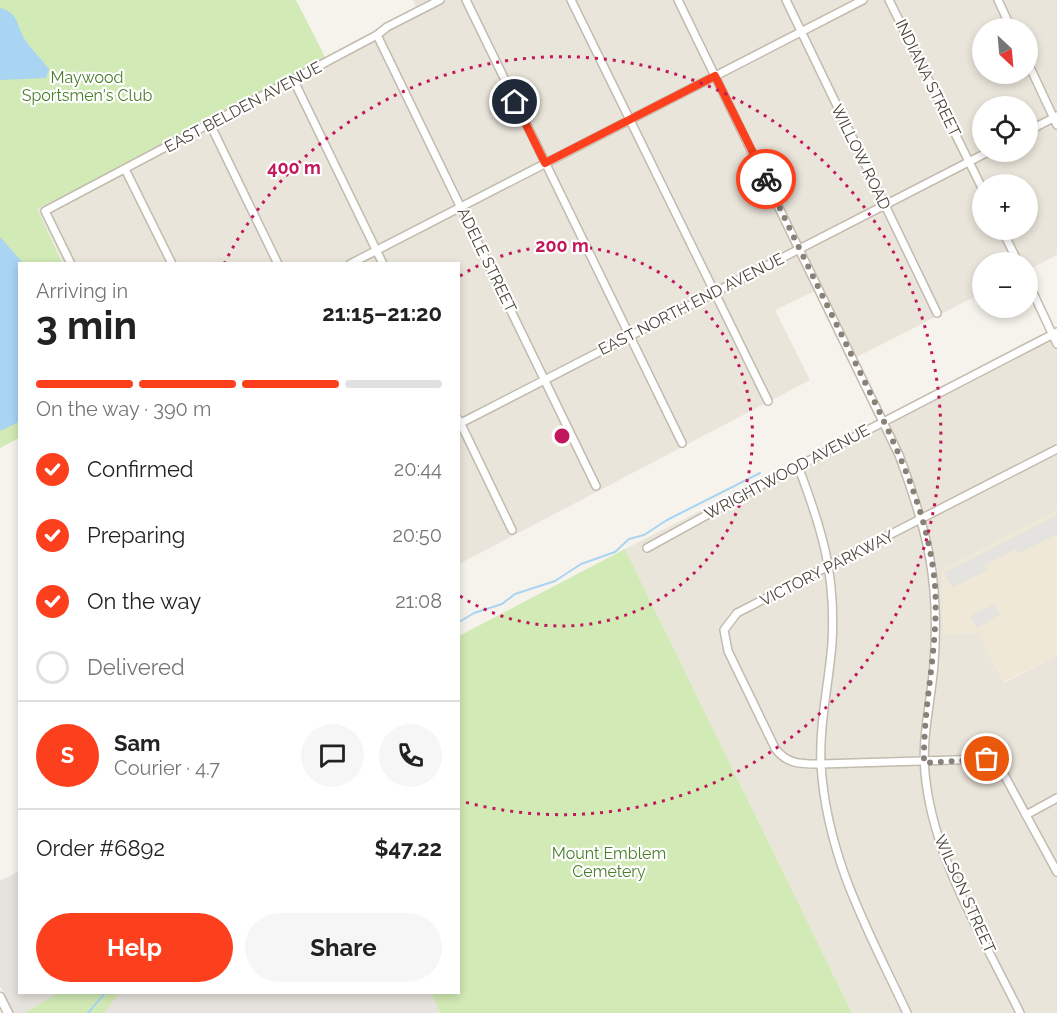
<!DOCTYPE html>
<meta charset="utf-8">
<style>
:root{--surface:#fff;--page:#f6f6f6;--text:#222;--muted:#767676;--line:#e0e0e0;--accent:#fc3f1d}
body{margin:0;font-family:Raleway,sans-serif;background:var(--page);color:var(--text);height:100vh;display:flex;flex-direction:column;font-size:22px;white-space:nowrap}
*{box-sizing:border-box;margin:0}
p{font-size:20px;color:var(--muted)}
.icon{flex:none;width:33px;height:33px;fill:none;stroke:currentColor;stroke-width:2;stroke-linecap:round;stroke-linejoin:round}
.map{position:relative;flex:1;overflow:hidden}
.panel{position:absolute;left:18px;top:262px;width:442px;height:732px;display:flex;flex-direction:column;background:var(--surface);border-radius:0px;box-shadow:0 3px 9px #0003}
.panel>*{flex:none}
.needle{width:39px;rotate:154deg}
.fabs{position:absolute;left:972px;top:18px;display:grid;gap:12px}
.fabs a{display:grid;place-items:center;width:66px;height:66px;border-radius:50%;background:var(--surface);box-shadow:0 3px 9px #0003;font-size:30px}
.pin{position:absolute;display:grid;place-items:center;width:51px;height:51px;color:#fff;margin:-26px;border:3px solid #fff;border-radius:50%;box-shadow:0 2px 6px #0007}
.courier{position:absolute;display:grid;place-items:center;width:60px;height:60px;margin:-30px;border:4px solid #fc3f1d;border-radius:50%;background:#fff;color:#222;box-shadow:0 2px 8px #0007}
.head em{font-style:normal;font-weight:700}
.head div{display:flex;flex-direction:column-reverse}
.head{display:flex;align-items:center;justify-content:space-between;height:102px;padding:0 18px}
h1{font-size:39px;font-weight:700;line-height:45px}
.bar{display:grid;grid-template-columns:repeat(4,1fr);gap:9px 6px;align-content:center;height:72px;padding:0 18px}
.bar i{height:8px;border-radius:4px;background:var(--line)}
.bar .on{background:var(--accent)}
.bar p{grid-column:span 4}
.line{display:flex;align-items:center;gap:15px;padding:0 18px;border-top:2px solid var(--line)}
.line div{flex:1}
.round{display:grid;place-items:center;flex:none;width:63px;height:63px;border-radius:32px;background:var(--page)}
ol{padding:0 18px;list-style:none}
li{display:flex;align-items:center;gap:18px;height:66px}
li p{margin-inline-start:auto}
li .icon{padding:6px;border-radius:50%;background:var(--accent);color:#fff;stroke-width:4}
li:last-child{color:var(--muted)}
li i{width:33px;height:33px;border:3px solid var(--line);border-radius:50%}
.cta{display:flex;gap:12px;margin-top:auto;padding:12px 18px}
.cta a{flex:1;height:69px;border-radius:36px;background:var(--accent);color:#fff;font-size:24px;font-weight:700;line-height:69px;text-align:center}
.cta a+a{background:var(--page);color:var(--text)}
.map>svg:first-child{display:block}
.residential{fill:#eae5da;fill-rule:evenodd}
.industrial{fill:#e6e2dd}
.education{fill:#efe8d6}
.green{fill:#d2eab5}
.parking{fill:#e5e3e0}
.water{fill:#a9d4f2}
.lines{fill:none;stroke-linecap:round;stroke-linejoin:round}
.stream{stroke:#a9d4f2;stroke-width:2}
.minor-casing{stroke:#c2bbae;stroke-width:10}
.tertiary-casing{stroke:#c2bbae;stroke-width:11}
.minor{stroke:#fff;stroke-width:7}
.tertiary{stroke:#fff;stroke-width:8}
.done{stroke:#878178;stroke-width:6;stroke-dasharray:0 10.8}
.route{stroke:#fc3f1d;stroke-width:8}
.ring{fill:none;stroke:#c2185b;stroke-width:3;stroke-dasharray:3 6}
.labels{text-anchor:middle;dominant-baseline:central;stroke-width:4.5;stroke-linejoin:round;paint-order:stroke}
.park-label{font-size:16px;fill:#4a7f2a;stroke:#fff}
.street-label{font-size:16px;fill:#4b4439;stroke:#fff}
.centre{fill:#c2185b;stroke:#fff;stroke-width:3}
.ring-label{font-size:18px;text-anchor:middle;font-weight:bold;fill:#c2185b;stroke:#fff;stroke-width:4.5;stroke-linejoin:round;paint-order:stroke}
</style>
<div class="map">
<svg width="1057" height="1013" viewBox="0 0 1057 1013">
<rect width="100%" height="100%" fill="#f6f3ec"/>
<g class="residential">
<path d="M413 0H1057V255L1028 270V262H982V293L855 358 821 288 775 310 810 380 459 564V264H64L37 209 377 35 417 9ZM982 28H1028V74H982ZM982 106H1028V152H982ZM982 184H1028V230H982Z"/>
<path d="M1057 330V511L942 570 944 634 978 632 1004 683 1057 655V1013H852L625 549Z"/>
</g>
<g class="industrial">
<path d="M19 871 20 993H58L24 1013H13L0 986V881Z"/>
<path d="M120 993H431L440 1013H104Z"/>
</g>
<path class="education" d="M1057 511V655L1004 682 978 632 944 634 942 570Z"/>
<g class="green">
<path d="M0 0H296L327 61 37 209 63 264H20L19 438 0 448Z"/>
<path d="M625 549 852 1013H440L431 993H459V636Z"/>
<path d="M58 993H120L104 1013H24Z"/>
</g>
<g class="parking">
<path d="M1057 515V534L1018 554 1015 549 985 565 987 570 952 588 944 573Z"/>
<path d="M994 604 1000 615 976 628 970 616Z"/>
</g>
<g class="water">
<path d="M0 8C20 13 16 27 26 41 33 51 41 59 49 69L46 78 0 80Z"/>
<path d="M0 237 24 264H20L19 422 0 431Z"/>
</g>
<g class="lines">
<g class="stream">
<path d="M459 622 474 613 502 604 515 594 555 581 581 564 615 552 629 539 644 535 667 520 760 473"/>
<path d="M88 1013 105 993"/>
</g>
<defs>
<g id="minor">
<path d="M466 0 682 443"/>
<path d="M571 0 768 401"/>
<path d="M678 0 899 455C928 533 940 580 934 664 931 704 920 741 926 782 936 863 985 941 1020 1013"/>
<path d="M786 0 937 313"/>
<path d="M889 0 982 188"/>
<path d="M998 0 1011 28"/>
<path d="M377 35 596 486"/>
<path d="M1028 63 1057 125"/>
<path d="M294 81 383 264"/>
<path d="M210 124 278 264"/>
<path d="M1028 131 1057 116"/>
<path d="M125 169 172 264"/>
<path d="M1002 230 1018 262"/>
<path d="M71 264 45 211 377 35 387 27 440 0"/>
<path d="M350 264 863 0"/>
<path d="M1028 282 1057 344"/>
<path d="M459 420 512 530"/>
<path d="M459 424 988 152"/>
<path d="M1057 449 737 613 724 630 728 651 775 748C787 765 802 764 821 764L987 759 1001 769 1057 872"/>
<path d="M798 466C822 529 836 574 832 643 829 683 819 724 821 765 827 859 868 930 907 1013"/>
<path d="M647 548 754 489 1057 332"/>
<path d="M1026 815 1057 798"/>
</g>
<path id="tertiary" d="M0 997 8 1013"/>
</defs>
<use href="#minor" class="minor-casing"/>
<use href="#tertiary" class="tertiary-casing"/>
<use href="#minor" class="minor"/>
<use href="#tertiary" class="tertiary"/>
</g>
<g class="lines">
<path class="done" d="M766 179C794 238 823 297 852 356 887 428 928 503 935 586 939 646 923 703 924 763L987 759"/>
<path class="route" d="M515 102 545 163 715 76 766 179"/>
</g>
<g class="ring">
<path d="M460 276A190 190 0 1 1 460 596"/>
<path d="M224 264A379 379 0 1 1 461 801"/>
</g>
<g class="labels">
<g class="park-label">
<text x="87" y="77">Maywood<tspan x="87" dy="18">Sportsmen's Club</tspan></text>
<text x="609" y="853">Mount Emblem<tspan x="609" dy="18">Cemetery</tspan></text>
</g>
<g class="street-label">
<text transform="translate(928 78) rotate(64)">INDIANA STREET</text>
<text transform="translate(243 107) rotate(-28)">EAST BELDEN AVENUE</text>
<text transform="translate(861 157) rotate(64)">WILLOW ROAD</text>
<text transform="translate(487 260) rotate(64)">ADELE STREET</text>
<text transform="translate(691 304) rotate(-27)">EAST NORTH END AVENUE</text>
<text transform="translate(787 472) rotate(-28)">WRIGHTWOOD AVENUE</text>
<text transform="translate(827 568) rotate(-27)">VICTORY PARKWAY</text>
<text transform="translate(965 894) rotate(66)">WILSON STREET</text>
</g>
</g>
<circle cx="562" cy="436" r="9" class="centre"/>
<g class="ring-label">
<text x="294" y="174">400 m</text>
<text x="562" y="252">200 m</text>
</g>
</svg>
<div class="fabs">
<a><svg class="needle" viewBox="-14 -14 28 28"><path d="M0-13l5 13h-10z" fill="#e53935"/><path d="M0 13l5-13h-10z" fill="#767676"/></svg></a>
<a><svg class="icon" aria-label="locate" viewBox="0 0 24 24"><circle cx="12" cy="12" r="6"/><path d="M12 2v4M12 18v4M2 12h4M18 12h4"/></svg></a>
<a>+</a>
<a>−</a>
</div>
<div class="pin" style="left:987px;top:759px;background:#ea580c"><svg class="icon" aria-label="bag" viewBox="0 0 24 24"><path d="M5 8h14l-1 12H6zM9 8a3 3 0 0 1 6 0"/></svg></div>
<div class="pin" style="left:515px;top:102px;background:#1f2937"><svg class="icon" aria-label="home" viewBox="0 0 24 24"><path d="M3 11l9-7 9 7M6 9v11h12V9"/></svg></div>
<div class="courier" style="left:766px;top:179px"><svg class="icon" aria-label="bike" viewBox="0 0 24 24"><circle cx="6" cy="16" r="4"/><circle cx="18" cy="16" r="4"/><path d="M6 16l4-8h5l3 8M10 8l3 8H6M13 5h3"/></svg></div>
<section class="panel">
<div class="head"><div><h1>3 min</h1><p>Arriving in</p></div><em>21:15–21:20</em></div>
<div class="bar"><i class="on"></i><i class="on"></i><i class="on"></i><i></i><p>On the way · 390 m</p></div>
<ol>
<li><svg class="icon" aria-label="check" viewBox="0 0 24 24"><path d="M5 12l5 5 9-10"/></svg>Confirmed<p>20:44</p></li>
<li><svg class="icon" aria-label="check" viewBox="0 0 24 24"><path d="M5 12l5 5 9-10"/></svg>Preparing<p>20:50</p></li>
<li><svg class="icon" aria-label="check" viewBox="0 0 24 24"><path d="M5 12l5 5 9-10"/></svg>On the way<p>21:08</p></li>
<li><i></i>Delivered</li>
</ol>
<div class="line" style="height:108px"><b class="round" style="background:var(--accent);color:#fff">S</b><div><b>Sam</b><p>Courier · 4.7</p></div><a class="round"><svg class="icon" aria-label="chat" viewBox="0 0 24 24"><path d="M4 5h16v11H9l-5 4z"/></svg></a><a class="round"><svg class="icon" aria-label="phone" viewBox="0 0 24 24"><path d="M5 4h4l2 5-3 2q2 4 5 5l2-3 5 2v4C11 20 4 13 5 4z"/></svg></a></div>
<div class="line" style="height:78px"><div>Order #6892</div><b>$47.22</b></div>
<div class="cta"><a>Help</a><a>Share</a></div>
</section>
</div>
